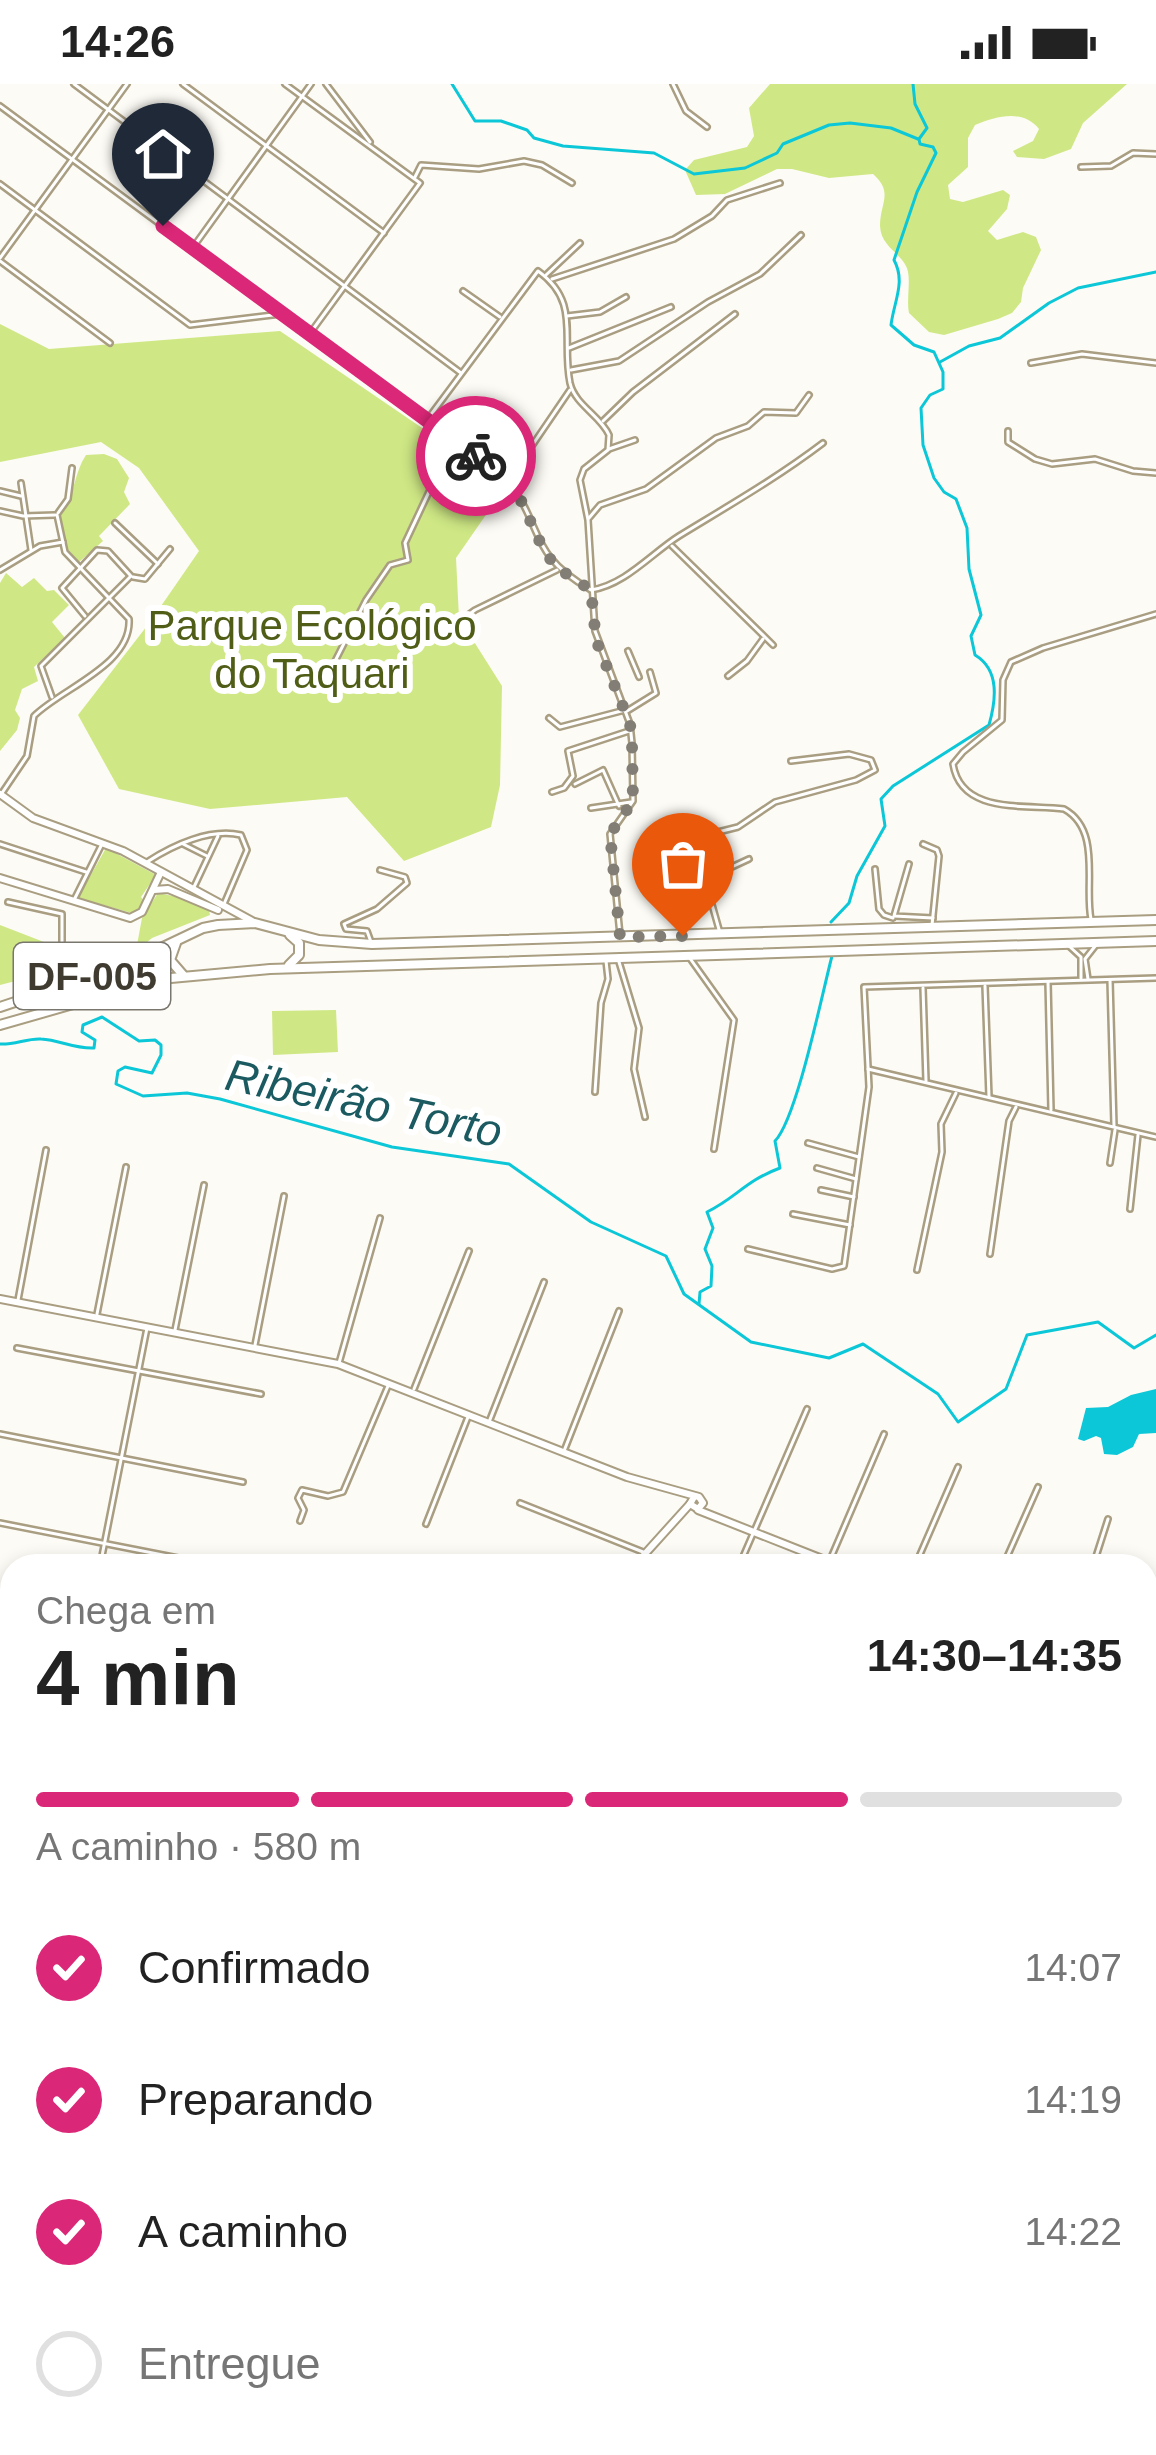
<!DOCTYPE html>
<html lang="pt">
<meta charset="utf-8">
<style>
:root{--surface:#fff;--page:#f2f2f2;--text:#222;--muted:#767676;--line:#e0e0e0;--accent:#db2777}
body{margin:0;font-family:Arial,sans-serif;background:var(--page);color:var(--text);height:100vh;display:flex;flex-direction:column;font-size:45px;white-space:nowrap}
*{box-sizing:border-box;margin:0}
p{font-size:39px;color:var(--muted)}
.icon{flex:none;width:66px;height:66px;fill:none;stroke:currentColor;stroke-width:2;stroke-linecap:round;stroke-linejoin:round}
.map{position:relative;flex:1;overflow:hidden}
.drawer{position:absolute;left:0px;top:1470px;width:1158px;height:903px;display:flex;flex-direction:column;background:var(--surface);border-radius:36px 36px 0 0;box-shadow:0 6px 18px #0003}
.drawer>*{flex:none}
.pin{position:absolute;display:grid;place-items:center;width:102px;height:102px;color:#fff;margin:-123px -51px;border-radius:50% 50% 50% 0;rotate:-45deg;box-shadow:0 0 12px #0007}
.pin .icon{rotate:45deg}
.courier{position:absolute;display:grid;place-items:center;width:120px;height:120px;margin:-60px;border:9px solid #db2777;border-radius:50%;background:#fff;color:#222;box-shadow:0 3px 15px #0007}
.head em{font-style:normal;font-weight:700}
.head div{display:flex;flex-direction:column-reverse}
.head{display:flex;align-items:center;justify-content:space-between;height:204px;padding:0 36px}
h1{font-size:78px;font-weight:700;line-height:90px}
.bar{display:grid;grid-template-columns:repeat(4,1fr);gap:18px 12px;align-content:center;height:144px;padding:0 36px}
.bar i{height:15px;border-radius:9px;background:var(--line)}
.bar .active{background:var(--accent)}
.bar p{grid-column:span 4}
ol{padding:0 36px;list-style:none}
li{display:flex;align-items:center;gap:36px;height:132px}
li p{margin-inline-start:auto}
li .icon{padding:12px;border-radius:50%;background:var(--accent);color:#fff;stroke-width:4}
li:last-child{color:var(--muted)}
li i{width:66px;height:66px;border:6px solid var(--line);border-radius:50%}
.status{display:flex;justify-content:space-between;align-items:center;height:84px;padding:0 60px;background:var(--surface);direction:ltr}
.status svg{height:33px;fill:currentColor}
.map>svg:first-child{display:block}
.green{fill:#cfe885}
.water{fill:#0bc7d7}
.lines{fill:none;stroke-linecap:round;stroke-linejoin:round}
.stream{stroke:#0bc7d7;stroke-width:3}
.minor-casing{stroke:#a99e82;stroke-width:8}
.tertiary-casing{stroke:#a99e82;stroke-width:10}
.secondary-casing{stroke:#a99e82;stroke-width:10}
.primary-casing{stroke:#a99e82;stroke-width:12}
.minor{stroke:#fff;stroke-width:3}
.tertiary{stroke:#fff;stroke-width:6}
.secondary{stroke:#fff;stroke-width:6}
.primary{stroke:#fff;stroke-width:8}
.done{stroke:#827e75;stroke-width:12;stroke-dasharray:0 21.6}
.route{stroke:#db2777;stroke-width:15}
.labels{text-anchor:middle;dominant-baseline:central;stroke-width:12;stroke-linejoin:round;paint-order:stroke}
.shield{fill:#fff;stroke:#79766e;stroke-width:3}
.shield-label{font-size:39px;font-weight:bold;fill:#403b30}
.park-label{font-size:42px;fill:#4f5d17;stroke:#fff}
.water-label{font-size:45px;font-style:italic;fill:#1a5a60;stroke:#fff}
</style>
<div class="status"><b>14:26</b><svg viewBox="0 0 49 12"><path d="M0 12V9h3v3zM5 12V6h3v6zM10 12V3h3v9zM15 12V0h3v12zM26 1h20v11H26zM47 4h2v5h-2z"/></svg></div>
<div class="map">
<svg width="1156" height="2371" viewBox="0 0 1156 2371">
<rect width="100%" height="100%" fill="#fdfbf5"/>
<g class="green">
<path d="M770 0H1127L1083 39 1071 65 1044 75 1017 73 1013 67 1033 57 1039 45C1023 25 997 32 975 41L968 54V83L948 101 950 115 963 118 1003 106 1010 111 1007 125 988 147 997 156 1023 148 1036 153 1041 166 1023 204 1021 218 1012 229 998 235 944 251 929 248 909 229C906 214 912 193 906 182 898 167 881 162 880 142 880 118 894 109 873 90L829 94 792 85H777L725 110 696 111 685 86 694 76 747 63 754 52 749 24Z"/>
<path d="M0 240 49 265 280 247 450 363 499 412 456 474 459 534 502 602 500 701 491 743 404 777 347 713 210 725 119 705 78 631 150 538 199 467 139 384 101 358 0 378Z"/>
<path d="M104 370 117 375 129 394 124 408 130 420 99 452 103 457 79 478 66 463 59 432C75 415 73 390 86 371Z"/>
<path d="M6 489 22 503 34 494 47 507 54 506 69 521 52 538 65 554 34 583 38 597 22 605 15 626 20 634 17 646 0 667V499Z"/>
<path d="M106 764 156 791 141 813 145 818 135 830 78 814Z"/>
<path d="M158 809 178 813 209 826 210 831 152 854 141 863 137 861 142 834Z"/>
<path d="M0 841 93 877 0 901Z"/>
<path d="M336 926 338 968 273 971 272 927Z"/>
</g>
<g class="water">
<path d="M1156 1305V1349L1139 1350 1133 1363 1117 1371 1104 1370 1101 1354 1096 1352 1084 1357 1078 1355 1086 1324 1108 1323 1131 1311Z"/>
<path d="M12 2118V2361H424L440 2371H0V2121Z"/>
</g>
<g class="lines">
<g class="stream">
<path d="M452 0 475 37H501L527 46 534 54 563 62 654 69 694 90 745 84 777 69 783 60 829 41 850 39 891 44 918 55"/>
<path d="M940 278 969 262 1000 254 1049 219 1078 204 1156 188"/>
<path d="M831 838 849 819 857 792 885 742 881 715 893 702 989 641C996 616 1000 586 975 571L971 552 981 531 969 485 967 444 956 415 944 408 934 394 923 361 921 324 930 311 943 305V288L934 268 914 261 891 241C894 217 906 198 894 176L917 108 936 69 933 63 920 60 919 55 927 44 915 20 913 0"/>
<path d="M0 960C14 961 28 954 41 955 60 956 74 965 94 964L95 956 82 948 83 941 102 933 139 957 155 956 161 961V971L152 989 125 983 118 987 116 1000 143 1012 187 1009 220 1015 392 1063 509 1080 591 1138 666 1172 684 1210 751 1258 829 1274 863 1260 938 1310 958 1338 1006 1305 1027 1251 1098 1238 1134 1264 1156 1251"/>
<path d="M699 1220 700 1208 711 1202 712 1182 705 1165 713 1144 707 1128C736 1114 745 1097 780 1084L775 1057C797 1034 822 910 832 872"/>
</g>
<defs>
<g id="minor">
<path d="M74 0 461 289"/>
<path d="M183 0 384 149"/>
<path d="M285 0 420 99 311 248"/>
<path d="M326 0 370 58"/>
<path d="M673 0 686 27 707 43"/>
<path d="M0 22 508 397C545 445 527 469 591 506 625 501 652 469 679 452 728 422 777 394 823 359"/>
<path d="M1081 83 1111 82 1133 69 1156 70"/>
<path d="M415 93 421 81 479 85 524 77 542 81 572 99"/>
<path d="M0 100 190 241 281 230"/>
<path d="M194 162 311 0"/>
<path d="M0 174 127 0"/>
<path d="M0 177 110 259"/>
<path d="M546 191 580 159"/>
<path d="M552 195 674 155 712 132 727 116 780 99"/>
<path d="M463 207 500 233"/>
<path d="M567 232 600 228 626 213"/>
<path d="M569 264 671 223"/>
<path d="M1031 279 1082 270 1156 279"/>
<path d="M571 286 619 277 708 218 760 190 801 151"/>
<path d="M427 336 538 187C581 218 561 253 570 299 575 321 601 332 609 351L608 366 584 385 580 396 588 436 595 547 630 640 632 659 633 717 610 750 620 851"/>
<path d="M603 337 633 308 735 230"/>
<path d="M1008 347V358L1035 375 1052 380 1095 375 1133 387 1156 389"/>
<path d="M609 365 635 356"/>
<path d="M508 397 570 306"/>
<path d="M21 399 31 466"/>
<path d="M0 407 21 412"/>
<path d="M0 427 23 432 55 431"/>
<path d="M58 429 68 415 72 384"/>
<path d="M589 434 600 421 646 405 716 354 748 342 764 328 796 329 809 311"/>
<path d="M115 439 158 480"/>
<path d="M672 462 773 561"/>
<path d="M0 486 40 462 63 458"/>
<path d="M133 493 145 495 170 465"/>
<path d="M85 532 62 504 97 466 108 467 130 491"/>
<path d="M449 545 475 526 557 486"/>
<path d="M628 567 639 593"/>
<path d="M329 589 366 516 390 481 408 476 405 459 450 363 455 383 465 364"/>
<path d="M728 592 747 577 763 555"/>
<path d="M52 613 41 582 131 492"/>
<path d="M627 627 656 609 650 588"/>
<path d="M549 634 560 643 625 626"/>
<path d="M575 700 603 686 619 722"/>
<path d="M552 708 564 704 573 692 568 667 629 647"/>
<path d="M2 709 27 672 34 632C62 604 132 581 129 535L65 468 57 431"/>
<path d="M591 724 631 718"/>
<path d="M0 760 86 788"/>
<path d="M183 760 207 772"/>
<path d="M923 760 937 766 939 772 932 841"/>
<path d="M147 778C173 761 210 744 241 751L247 766 224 820"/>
<path d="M909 780 894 832 933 834"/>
<path d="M875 785 879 825 884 831 893 834"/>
<path d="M708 794 749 775"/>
<path d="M194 803 218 752"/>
<path d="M664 814 672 815 688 803 706 805"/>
<path d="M74 816 102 760"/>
<path d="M8 818 62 830V898"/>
<path d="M1091 835C1084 801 1102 746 1064 725 1026 720 961 731 953 680L963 668 1002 636 1003 596 1011 578 1043 564 1156 530"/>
<path d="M720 849 698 771V758L710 750 738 743 775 718 856 696 875 686 871 676 849 670 791 677"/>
<path d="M371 858 367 847 346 845 344 840 377 825 407 799 405 793 380 786"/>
<path d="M1069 862 1081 873V894"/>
<path d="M689 873 734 936 714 1065"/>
<path d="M619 878 639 944 634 985 645 1033"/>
<path d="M1088 895 1085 875 1096 861"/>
<path d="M1110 896 1114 1042"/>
<path d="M1048 898 1051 1026"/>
<path d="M985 902 989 1013"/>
<path d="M923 904 926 997"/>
<path d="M868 985 1156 1053"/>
<path d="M595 1008 601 919 608 895 606 877"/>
<path d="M808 1059 859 1073"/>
<path d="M1110 1079 1115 1046"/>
<path d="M817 1084 856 1095"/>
<path d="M821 1106 854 1113"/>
<path d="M1130 1125 1138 1051"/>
<path d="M793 1130 850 1141"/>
<path d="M748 1165 832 1185 844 1182 869 1003 864 903 1156 894"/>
<path d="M990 1170 1009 1037 1016 1023"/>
<path d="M917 1186 942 1068 941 1040 956 1009"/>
<path d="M18 1216 46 1066"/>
<path d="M97 1230 126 1083"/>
<path d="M175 1246 204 1101"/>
<path d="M255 1261 284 1112"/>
<path d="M17 1264 261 1310"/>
<path d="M339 1279 380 1134"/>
<path d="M414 1305 469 1167"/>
<path d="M489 1338 544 1198"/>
<path d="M0 1350 243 1398"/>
<path d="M564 1367 619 1227"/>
<path d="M520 1419 643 1468"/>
<path d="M300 1437 304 1426 298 1414 302 1406 328 1412 343 1408 388 1302"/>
<path d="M0 1439 219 1482"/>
<path d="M426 1440 468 1333"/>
<path d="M830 1476 884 1350"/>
<path d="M100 1482 147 1244"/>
<path d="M739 1482 807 1325"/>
<path d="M915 1482 958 1383"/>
<path d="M1003 1482 1038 1403"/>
<path d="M1093 1482 1108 1435"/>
<path d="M0 1528 12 1530"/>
<path d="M1153 1596 1156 1583"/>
<path d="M1146 1687 1156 1692"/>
<path d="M0 1701H12"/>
<path d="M1146 2243 1156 2248"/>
<path d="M662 2371 667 2361"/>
<path d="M720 2371 725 2361"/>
<path d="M1085 2371 1090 2361"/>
</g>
<g id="tertiary">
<path d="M0 710 33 734 123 767 252 837"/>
<path d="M0 794 130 834 142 828 161 788"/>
<path d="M154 806 168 805 218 826"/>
<path d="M0 1215 338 1280 627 1393 699 1413 703 1419 698 1425 690 1420 694 1413"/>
<path d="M698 1426 840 1482"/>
<path d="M634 1482 690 1420"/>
<path d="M1146 1597 1156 1599"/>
<path d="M0 1887 12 1888"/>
<path d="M1146 1894 1156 1883"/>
<path d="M817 2361 838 2371"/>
</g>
<g id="secondary">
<path d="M0 1595 12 1597"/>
<path d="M0 1622 12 1623"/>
<path d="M1146 1936 1156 1942"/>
<path d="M1146 1976 1156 1981"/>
</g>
<g id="primary">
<path d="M176 859 170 876 183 891"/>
<path d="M289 881 299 871V859L290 851"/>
<path d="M0 923 123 882 203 844 218 841 255 839 319 856 372 860 1156 836"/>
<path d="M0 941 160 895 270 885 1156 857"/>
</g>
</defs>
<use href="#minor" class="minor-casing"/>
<use href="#tertiary" class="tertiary-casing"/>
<use href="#secondary" class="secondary-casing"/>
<use href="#primary" class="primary-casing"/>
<use href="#minor" class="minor"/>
<use href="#tertiary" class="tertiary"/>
<use href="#secondary" class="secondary"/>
<use href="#primary" class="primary"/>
</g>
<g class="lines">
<path class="done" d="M476 372 517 408 545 469 559 485 591 506 596 556 630 640 632 659 633 717 610 750 620 853 683 852"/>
<path class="route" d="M163 142 476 372"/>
</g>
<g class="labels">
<rect class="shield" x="14" y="859" width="156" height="66" rx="9"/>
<g class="shield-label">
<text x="92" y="892">DF-005</text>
</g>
<g class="park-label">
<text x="312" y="541">Parque Ecológico<tspan x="312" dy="48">do Taquari</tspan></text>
</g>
<g class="water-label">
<text transform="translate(364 1019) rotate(12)">Ribeirão Torto</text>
</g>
</g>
</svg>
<div class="pin" style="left:683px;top:852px;background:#ea580c"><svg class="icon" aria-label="bag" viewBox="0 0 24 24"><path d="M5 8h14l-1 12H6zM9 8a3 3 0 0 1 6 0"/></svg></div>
<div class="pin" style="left:163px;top:142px;background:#1f2937"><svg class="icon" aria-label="home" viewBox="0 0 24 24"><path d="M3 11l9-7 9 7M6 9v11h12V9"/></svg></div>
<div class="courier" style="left:476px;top:372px"><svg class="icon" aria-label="bike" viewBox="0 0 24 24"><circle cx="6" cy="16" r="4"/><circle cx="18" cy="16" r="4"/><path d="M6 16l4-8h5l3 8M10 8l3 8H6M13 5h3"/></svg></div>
<section class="drawer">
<div class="head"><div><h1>4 min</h1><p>Chega em</p></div><em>14:30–14:35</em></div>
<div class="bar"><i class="active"></i><i class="active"></i><i class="active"></i><i></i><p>A caminho · 580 m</p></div>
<ol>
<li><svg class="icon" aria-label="check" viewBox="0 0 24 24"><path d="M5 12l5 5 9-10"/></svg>Confirmado<p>14:07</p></li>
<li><svg class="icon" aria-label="check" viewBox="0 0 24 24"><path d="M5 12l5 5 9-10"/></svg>Preparando<p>14:19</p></li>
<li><svg class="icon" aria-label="check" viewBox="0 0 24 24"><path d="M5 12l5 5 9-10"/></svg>A caminho<p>14:22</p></li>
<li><i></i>Entregue</li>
</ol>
</section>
</div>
